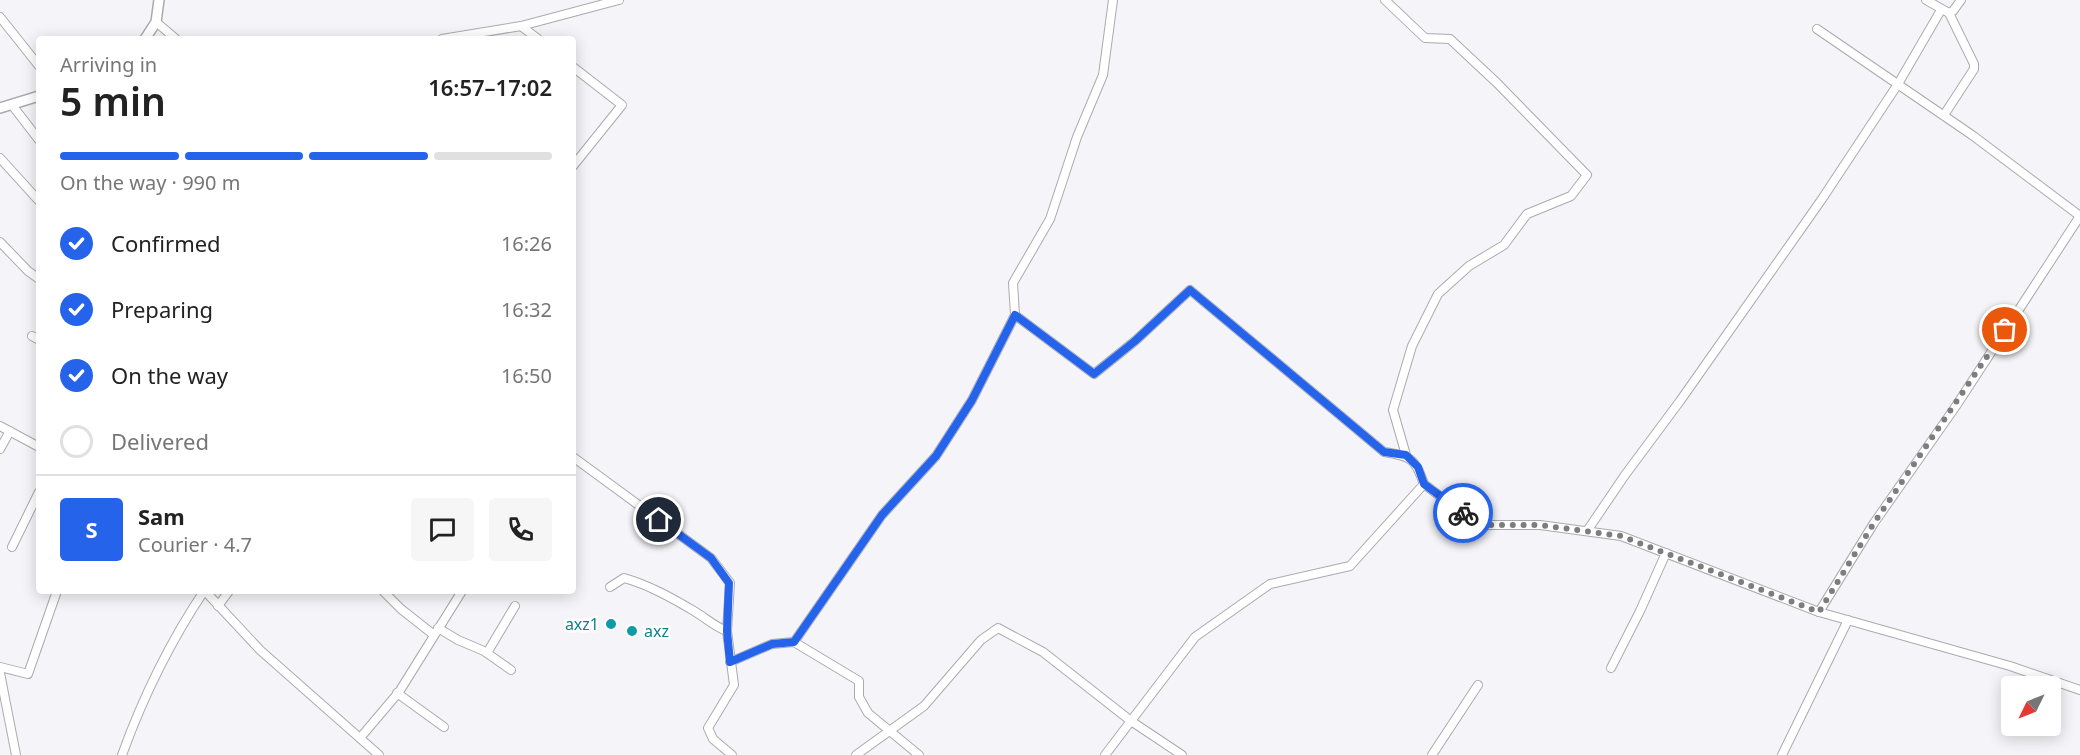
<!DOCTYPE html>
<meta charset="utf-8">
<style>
:root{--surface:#fff;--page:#f6f6f6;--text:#222;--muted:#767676;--line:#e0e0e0;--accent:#2563eb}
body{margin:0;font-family:"Noto Sans",sans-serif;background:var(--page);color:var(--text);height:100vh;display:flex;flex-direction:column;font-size:22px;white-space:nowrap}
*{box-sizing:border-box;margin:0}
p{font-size:20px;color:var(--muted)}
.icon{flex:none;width:33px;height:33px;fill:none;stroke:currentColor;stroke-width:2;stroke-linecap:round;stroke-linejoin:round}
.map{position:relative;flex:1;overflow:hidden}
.panel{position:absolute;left:36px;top:36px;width:540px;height:558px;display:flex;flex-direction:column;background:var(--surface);border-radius:6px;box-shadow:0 3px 15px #0003}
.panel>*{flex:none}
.needle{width:39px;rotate:227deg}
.controls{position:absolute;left:2001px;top:676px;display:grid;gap:12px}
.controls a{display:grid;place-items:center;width:60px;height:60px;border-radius:6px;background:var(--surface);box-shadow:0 3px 15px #0003;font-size:30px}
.pin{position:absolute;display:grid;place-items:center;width:51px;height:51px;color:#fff;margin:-26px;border:3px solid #fff;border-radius:50%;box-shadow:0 2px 6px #0007}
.courier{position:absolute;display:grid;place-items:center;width:60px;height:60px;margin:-30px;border:4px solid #2563eb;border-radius:50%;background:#fff;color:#222;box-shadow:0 2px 8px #0007}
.head em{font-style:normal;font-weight:600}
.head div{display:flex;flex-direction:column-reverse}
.head{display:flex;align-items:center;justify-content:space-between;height:102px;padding:0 24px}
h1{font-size:39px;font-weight:600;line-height:45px}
.bar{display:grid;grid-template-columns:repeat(4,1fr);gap:9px 6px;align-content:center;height:72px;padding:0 24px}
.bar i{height:8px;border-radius:4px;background:var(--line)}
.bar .active{background:var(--accent)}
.bar p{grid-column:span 4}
.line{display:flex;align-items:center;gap:15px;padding:0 24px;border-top:2px solid var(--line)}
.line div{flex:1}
.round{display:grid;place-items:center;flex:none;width:63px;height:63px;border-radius:6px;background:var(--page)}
ol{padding:0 24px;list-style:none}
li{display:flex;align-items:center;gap:18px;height:66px}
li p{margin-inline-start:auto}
li .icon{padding:6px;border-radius:50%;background:var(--accent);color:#fff;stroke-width:4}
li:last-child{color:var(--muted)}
li i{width:33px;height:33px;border:3px solid var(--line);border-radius:50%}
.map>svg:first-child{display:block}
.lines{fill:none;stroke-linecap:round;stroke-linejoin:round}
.minor-casing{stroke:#ababae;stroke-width:10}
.tertiary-casing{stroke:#ababae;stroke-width:12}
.minor{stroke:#fff;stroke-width:8}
.tertiary{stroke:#fff;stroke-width:9}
.done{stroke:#7d7d7f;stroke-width:6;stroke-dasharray:0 10.8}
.route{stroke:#2563eb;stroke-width:8}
.culture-dot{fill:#0f9aa8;stroke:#fff;stroke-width:2}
.labels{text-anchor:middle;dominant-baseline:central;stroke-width:5;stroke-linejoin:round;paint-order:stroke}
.culture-label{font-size:16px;fill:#0d838f;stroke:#fff;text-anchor:end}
</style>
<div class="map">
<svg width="2080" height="755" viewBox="0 0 2080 755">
<rect width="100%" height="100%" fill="#f5f5f9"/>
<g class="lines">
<defs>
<g id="minor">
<path d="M1385 0 1425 38 1450 39 1497 83 1587 175 1571 196 1527 214 1504 245 1469 266 1438 294 1412 346 1393 410 1406 455"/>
<path d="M1926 0 1949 13 1953 11 1961 0"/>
<path d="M0 17 39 66"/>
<path d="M156 22 176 39"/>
<path d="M521 26 538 39"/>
<path d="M1817 29 1972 135 2080 216"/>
<path d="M442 39 521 26 619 0"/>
<path d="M573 67 622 105 573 166"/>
<path d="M12 105 39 140"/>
<path d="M1944 115 1974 69V64L1949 13"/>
<path d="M0 158 39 201"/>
<path d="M0 242 28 271 39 279"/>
<path d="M1015 315 1094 374 1135 341 1190 290 1384 452C1411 456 1415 458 1424 484"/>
<path d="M32 336 39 340"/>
<path d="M0 426 39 447"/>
<path d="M0 449 10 431"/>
<path d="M573 457 711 558 730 583 727 631 734 685 708 728 713 739 732 755"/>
<path d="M1587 531 1625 475 1680 401 1822 199 1898 84 1941 10"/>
<path d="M12 547 39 492"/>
<path d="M610 587 624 578C649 585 672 598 694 611 706 618 715 627 727 631"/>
<path d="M205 591 260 650 379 755"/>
<path d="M383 591 401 609 434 635"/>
<path d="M218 606 229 591"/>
<path d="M1819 612 1874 523 1956 406 2080 216"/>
<path d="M438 628 458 640 484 651 511 670"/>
<path d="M794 642 882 515 936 456 972 400 1015 315 1013 283 1050 219 1077 137 1103 75 1113 0"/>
<path d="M487 653 515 606"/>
<path d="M730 662 772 644 794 642 859 681V697L868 713 919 755"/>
<path d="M0 667 28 674 57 591"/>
<path d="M1611 668 1640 611 1666 553"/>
<path d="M0 673 16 755"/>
<path d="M397 693 444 727"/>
<path d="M360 738 399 692 462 591"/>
<path d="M122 755C143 697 170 642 204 591"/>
<path d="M856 755 924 706 981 640 998 628 1043 652 1131 721 1182 755"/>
<path d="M1105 755 1195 637 1270 584 1350 566 1424 484 1478 525H1540L1621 536 1819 612 2010 666 2080 690"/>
<path d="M1432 755 1478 685"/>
<path d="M1782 755 1848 620"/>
</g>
<g id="tertiary">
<path d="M145 39 156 22 159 0"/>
<path d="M0 108 39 96"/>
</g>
</defs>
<use href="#minor" class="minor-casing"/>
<use href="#tertiary" class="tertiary-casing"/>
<use href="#minor" class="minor"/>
<use href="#tertiary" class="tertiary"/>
</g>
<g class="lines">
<path class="done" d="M1463 513 1478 525H1540L1621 536 1819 612 1874 523 2005 330"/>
<path class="route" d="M659 520 711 558 729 583 727 631 730 662 772 644 794 642 882 515 936 456 972 400 1015 315 1094 374 1135 341 1190 290 1384 452 1406 455 1418 467 1424 484 1463 513"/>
</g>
<g class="culture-dot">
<circle cx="611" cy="624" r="6"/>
<circle cx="632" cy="631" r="6"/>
</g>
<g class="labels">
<g class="culture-label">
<text x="599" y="624">axz1</text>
<text x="644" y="631" text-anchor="start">axz</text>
</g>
</g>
</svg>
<div class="controls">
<a><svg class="needle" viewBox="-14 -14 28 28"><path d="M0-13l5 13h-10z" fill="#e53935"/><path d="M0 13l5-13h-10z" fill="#767676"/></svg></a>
</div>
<div class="pin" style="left:2005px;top:330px;background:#ea580c"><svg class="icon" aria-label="bag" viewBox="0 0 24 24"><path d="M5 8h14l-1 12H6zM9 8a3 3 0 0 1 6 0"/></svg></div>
<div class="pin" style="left:659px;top:520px;background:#1f2937"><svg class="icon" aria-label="home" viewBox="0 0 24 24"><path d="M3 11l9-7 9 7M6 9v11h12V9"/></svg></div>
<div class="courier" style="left:1463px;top:513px"><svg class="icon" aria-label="bike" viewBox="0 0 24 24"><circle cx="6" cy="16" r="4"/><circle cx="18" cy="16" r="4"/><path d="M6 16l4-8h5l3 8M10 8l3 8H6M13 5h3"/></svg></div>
<section class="panel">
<div class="head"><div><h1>5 min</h1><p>Arriving in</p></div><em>16:57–17:02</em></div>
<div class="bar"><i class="active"></i><i class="active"></i><i class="active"></i><i></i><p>On the way · 990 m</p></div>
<ol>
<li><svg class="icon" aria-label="check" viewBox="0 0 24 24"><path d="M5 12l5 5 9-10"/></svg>Confirmed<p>16:26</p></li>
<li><svg class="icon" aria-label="check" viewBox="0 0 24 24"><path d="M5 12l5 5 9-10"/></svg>Preparing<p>16:32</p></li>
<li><svg class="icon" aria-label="check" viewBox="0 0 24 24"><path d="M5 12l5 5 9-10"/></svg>On the way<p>16:50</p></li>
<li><i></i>Delivered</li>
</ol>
<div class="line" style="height:108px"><b class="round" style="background:var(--accent);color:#fff">S</b><div><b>Sam</b><p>Courier · 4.7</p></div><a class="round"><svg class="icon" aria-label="chat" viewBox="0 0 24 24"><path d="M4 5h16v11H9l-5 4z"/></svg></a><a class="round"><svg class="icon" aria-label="phone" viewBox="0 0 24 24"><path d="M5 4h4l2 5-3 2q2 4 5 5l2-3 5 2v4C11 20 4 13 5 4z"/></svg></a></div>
</section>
</div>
